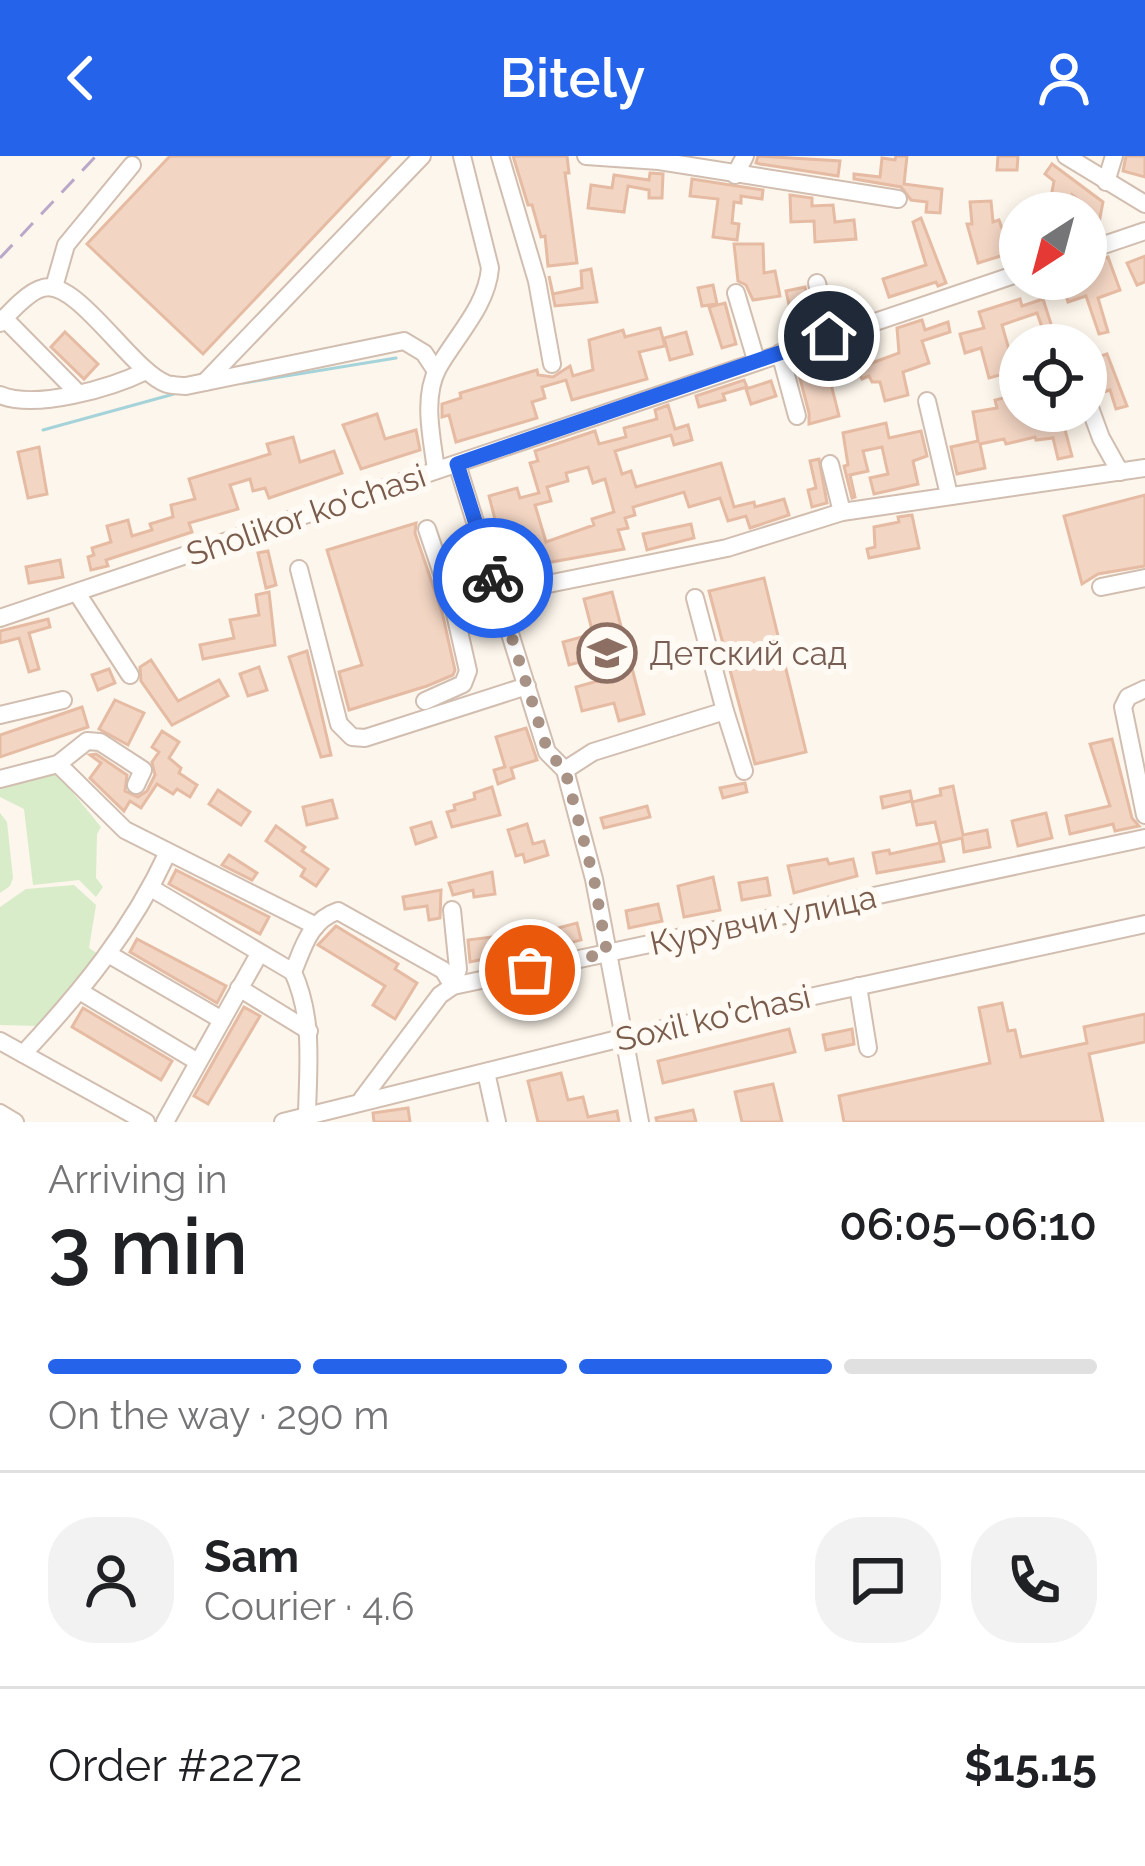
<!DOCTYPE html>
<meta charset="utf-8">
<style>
:root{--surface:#fff;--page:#f2f2f2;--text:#202124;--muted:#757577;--line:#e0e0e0;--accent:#2563eb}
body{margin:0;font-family:Raleway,sans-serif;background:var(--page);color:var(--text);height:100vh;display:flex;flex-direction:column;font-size:45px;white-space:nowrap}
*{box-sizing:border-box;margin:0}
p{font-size:39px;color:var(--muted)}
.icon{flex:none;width:66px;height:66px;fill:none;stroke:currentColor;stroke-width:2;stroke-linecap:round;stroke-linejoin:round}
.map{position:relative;height:966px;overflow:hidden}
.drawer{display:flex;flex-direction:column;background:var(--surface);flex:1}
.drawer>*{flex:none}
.needle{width:78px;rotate:216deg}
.controls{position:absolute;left:999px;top:36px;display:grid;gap:24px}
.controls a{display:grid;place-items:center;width:108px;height:108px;border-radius:50%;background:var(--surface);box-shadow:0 6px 18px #0003;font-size:60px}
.pin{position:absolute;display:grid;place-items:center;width:102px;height:102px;color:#fff;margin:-51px;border:6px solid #fff;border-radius:50%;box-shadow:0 3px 12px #0007}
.courier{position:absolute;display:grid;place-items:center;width:120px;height:120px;margin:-60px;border:9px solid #2563eb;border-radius:50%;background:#fff;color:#222;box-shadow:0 3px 15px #0007}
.headline em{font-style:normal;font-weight:600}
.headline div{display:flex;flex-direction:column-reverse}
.headline{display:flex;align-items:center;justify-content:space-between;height:204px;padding:0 48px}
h1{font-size:78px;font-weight:600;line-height:90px}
.bar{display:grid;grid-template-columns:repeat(4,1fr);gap:18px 12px;align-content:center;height:144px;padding:0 48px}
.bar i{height:15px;border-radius:9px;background:var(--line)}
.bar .on{background:var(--accent)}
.bar p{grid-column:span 4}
.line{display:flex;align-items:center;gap:30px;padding:0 48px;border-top:3px solid var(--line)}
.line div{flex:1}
.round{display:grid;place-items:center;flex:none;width:126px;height:126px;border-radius:48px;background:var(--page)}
header{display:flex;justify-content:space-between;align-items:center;height:156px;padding:0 48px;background:var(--accent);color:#fff;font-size:54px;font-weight:600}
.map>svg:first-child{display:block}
.green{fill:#d8ecc9}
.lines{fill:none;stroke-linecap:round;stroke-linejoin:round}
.stream{stroke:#a5d3da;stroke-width:3}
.building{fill:#f3d5c3;stroke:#e6bba3;stroke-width:3;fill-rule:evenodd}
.minor-casing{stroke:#d1beb0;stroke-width:20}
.minor{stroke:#fff;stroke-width:16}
.rail{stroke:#b9a8c9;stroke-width:3;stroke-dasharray:18 12;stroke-linecap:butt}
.done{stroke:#a89285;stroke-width:12;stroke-dasharray:0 21.6}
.route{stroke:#2563eb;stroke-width:15}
.labels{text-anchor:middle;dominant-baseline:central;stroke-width:12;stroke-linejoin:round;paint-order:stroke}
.street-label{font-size:33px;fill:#7a5c4d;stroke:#fffaf3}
.education-label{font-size:33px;fill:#785e54;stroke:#fffaf3;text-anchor:start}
</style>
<header><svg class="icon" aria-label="back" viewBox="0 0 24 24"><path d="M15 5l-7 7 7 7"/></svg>Bitely<svg class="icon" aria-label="person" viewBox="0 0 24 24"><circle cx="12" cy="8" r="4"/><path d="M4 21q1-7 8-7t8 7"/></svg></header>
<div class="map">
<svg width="1145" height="966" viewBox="0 0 1145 966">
<rect width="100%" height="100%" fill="#fdf6ec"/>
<g class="green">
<path d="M56 616 101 671 97 678 96 722 103 731 96 741 79 724 33 729 24 653 0 641V632Z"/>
<path d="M0 657 7 666 13 722 10 730 0 737Z"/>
<path d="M74 729 96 749 89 792 101 800 37 870 0 869V751L26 733Z"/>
</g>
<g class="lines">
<g class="stream">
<path d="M243 227 396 202"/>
<path d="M43 274 174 238"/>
</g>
</g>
<g class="building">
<path d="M170 0H390L203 198 87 88Z"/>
<path d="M513 0H567L569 17H565L577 107 548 110 545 80 541 81 532 49H528Z"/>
<path d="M758 0 840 5 838 20 760 8 756 7Z"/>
<path d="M896 0H907L904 28 942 33 940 57 926 56 927 46 911 44 901 31 854 23V18L880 21 882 2 895 4Z"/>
<path d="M998 0H1018L1017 14H997Z"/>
<path d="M1126 0H1145V21L1123 15Z"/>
<path d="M1052 8 1103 46 1097 77 1086 78 1088 51 1072 39 1069 57H1048L1054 25 1045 18Z"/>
<path d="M650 17 663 18 662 42H649V34L628 30 624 56 588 52 591 29 612 32 614 19 649 24Z"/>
<path d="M692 23 763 34 762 43 741 40V47L734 46 732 67 739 68 737 84 713 81 718 43 690 40Z"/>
<path d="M790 39 812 42V50L833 49 835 66 854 64 856 83 815 86 814 65 791 66Z"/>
<path d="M991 45 993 66 999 64 1003 75 1020 70V94L978 107 967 68H972L970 46Z"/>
<path d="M921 62 946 127 938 130 936 126 889 141 883 123 926 109 913 66Z"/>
<path d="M734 88H763L764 117 775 115 780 140 753 144 746 129 738 125Z"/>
<path d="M1145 100V126L1137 129 1127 107Z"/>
<path d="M1108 101 1120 134 1098 142 1108 176 1099 178 1086 140 1068 146 1063 129 1086 123V109Z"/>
<path d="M591 113 597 146 555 150 549 120 553 138 582 132 581 115Z"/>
<path d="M713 129 717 148 702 150 698 132Z"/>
<path d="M805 131 812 162 802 164 804 173 795 176 786 135Z"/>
<path d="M1020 143 1022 150 1043 143 1052 171 1043 174 1037 157 1002 169 1015 215 989 222 981 192 965 197 960 178 984 172 979 156Z"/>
<path d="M725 147 736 188 722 192 709 151Z"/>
<path d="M922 164 925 174 948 166 950 176 922 185 929 207 903 216 908 239 885 245 880 226H872L869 220 862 223 858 214 830 224 839 260 809 268V257L797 211 851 197 848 189 862 184 872 207 899 197 897 172Z"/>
<path d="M660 172 665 190 639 196 647 223 572 244 566 224 542 231 545 242 532 246 537 262 456 286 449 259 442 261V248L461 242 460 237 537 214 538 219 553 221 570 210 573 220 593 214 589 184 623 174 625 181Z"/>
<path d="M65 176 98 208 84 223 51 191Z"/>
<path d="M686 176 692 198 670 204 664 182Z"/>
<path d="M1107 198 1127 250 1116 253 1110 234 1098 238 1086 215V205Z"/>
<path d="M744 224 747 231 723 238 725 244 699 251 696 240Z"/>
<path d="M771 225 776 240 751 248 746 233Z"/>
<path d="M1020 238V255H1056L1059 267 1063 266 1072 300 1058 303 1053 282 1036 284 1035 281 1006 288 1004 283 980 288 985 312 957 318 951 291 978 285 973 256 997 252 995 244Z"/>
<path d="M668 249 675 273 688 269 692 284 674 289 671 279 615 295 622 318 631 315 636 331 721 307 734 351 754 346 755 351 784 343 789 359 750 372 746 360 728 365 720 342 689 351 684 336 633 351 635 359 625 362 628 372 618 374 624 393 546 407 541 389 518 396 521 406 507 410 489 340 517 332 520 342 539 337 530 307 538 305 535 295 595 275 599 288 626 281 624 272 657 263 655 254ZM588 311 593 327 605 323 614 356 592 363 594 369 546 386 535 349 551 345 547 331 568 325 566 317Z"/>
<path d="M377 258 385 283 416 274 420 294 361 313 343 269Z"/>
<path d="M886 267 889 282 921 275 927 300 913 305 918 328 874 338 870 322 888 318 882 291 863 295 868 315 850 319 855 341 852 342 844 310 848 309 843 277Z"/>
<path d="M293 281 300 306 334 295 342 317 269 342 265 332 253 335 250 323 230 329 238 353 189 367 192 376 106 404 108 410 91 414 88 401 94 399 92 392 111 386 107 370 128 364 132 380 152 374 150 368 173 361 171 349 195 343 189 323 270 298 267 288Z"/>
<path d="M39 291 47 338 28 342 18 296Z"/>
<path d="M819 303 827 347 812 351 808 334 816 332 810 305Z"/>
<path d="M1145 339V410L1098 418 1082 428 1064 360Z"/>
<path d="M912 359 919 392 869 402 867 393 875 391 874 371 899 366 898 361Z"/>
<path d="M416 367 415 377 442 456 455 514 453 519 427 530 349 554 339 516 362 509 327 394Z"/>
<path d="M691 368 694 382 647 394 643 378Z"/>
<path d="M268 395 276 429 266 432 258 397Z"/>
<path d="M60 404 63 421 29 427 26 411Z"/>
<path d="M764 422 806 596 755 608 709 435Z"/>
<path d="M269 436 275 489 203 503 200 489 234 482 230 464 259 459 256 439Z"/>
<path d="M612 436 644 558 619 565 614 547 582 555 576 531 605 523 599 501 569 509 563 486 593 478 584 443Z"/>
<path d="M48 463 50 471 29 477 39 513 29 516 19 482 0 487V475Z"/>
<path d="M307 495 331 599 321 601 289 501Z"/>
<path d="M151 504 178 545 219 524 228 540 172 569 141 525 140 511Z"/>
<path d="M259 511 267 534 248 540 240 518Z"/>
<path d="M109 513 115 527 98 534 92 519Z"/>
<path d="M115 544 144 557 128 589 99 573Z"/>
<path d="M82 551 88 571 0 601V579Z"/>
<path d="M526 572 537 604 511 612 514 622 498 628 494 614 505 611 496 581Z"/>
<path d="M162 575 179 586 169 602 181 612 179 617 197 629 190 641 177 633 173 638 157 628 141 652 130 645 124 655 90 622 101 607 90 599 96 598 127 619 125 635 138 641 147 635 155 619 152 606 159 596 152 591Z"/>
<path d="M1112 583 1132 662 1139 670 1115 675 1113 668 1070 678 1066 660 1110 650 1090 588Z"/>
<path d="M745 627 747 636 723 642 720 632Z"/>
<path d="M953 630 963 679 987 674 990 691 964 696 962 682 940 687 935 666 917 669 912 646 941 639 940 633Z"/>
<path d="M492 631 500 659 452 671 447 656 455 654 454 649 475 643 474 637Z"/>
<path d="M218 634 250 656 241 669 209 648Z"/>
<path d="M910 635 912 645 883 652 881 641Z"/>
<path d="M332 644 337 662 307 669 303 651Z"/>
<path d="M647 650 650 661 604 672 601 662Z"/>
<path d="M1046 657 1052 682 1018 690 1012 665Z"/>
<path d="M431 666 436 681 416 688 411 672Z"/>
<path d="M527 668 533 688 544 685 548 699 525 706 523 698 516 700 508 674Z"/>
<path d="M276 670 305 691 302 695 328 713 316 730 301 720 305 713 266 685Z"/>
<path d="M940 687 944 705 877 717 873 697 889 694 890 698Z"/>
<path d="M229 699 257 717 252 724 222 709Z"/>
<path d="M827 703 829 708 853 703 857 720 794 737 788 710Z"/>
<path d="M176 714 269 761 260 778 169 728Z"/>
<path d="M492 716 495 738 474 741 473 734 453 739 449 727Z"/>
<path d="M713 721 720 754 684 761 678 730Z"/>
<path d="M767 722 770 739 742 744 739 727Z"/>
<path d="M441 734 440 762 429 764 427 750 405 753 403 741Z"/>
<path d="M658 748 662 765 629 772 626 755Z"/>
<path d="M577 767 581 784 550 792 546 775Z"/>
<path d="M336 770 398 808 395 813 417 827 395 863 373 849 385 830 318 789Z"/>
<path d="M523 777 526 794 470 806 468 784Z"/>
<path d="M137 783 226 830 217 847 130 796Z"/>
<path d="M1002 847 1008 875 1015 874 1021 901 1087 887 1084 871 1145 858V886L1089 898 1103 966H844L839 940 990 907 979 852Z"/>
<path d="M244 851 260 860 208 948 194 940Z"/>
<path d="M83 852 172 905 161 924 72 871Z"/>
<path d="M789 873 795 896 663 927 658 905Z"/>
<path d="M852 873 854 888 826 894 823 879Z"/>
<path d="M561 917 568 944 583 941 588 961 617 955 619 966H538L528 925Z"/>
<path d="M773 928 782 966H742L735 936Z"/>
<path d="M408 952 410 966H374L373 957Z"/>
<path d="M693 954 696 966H657L656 962Z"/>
</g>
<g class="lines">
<defs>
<g id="minor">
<path d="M500 0 537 125 552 208"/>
<path d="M586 0 659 5 898 43"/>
<path d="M1066 0 1145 48"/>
<path d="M735 19 745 0"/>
<path d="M1106 26 1114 0"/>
<path d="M1086 95 1145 75"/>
<path d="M817 127 829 180"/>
<path d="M54 131 66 89 132 9"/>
<path d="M736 137 756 204"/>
<path d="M4 162 77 236"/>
<path d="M0 167C10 156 29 135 43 132 77 122 132 216 167 228 168 229 184 230 186 230L404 185 424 197 436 215"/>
<path d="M780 197 797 260"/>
<path d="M205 226 422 0"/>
<path d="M0 239C36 254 111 232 146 215"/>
<path d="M1086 241 1101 282 1120 316"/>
<path d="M927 245 949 339"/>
<path d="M457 308 547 596 565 614 594 723 640 966"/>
<path d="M830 308 842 356"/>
<path d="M436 314C432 282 422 242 438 212 456 180 487 150 490 112L462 0"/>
<path d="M427 373 454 453"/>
<path d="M299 413 339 568 352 581 365 582 527 530"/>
<path d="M1101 431 1145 422"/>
<path d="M77 437 130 519"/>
<path d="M0 462 1020 117"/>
<path d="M1145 533 1128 541 1123 551 1145 659"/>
<path d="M425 545 463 528 468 515 454 453 498 438 727 392 842 356 1145 312"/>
<path d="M725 555 744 615"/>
<path d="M0 559 63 544"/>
<path d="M58 608 87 585 100 586 143 614 136 629"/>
<path d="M565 614 593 596 725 555 695 442"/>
<path d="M0 623 58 608 125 674 316 770"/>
<path d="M151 732 293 816"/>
<path d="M110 799 222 864"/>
<path d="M858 830 868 892"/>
<path d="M239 832 309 875"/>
<path d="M81 836 198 906"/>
<path d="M0 885 146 966"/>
<path d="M23 898C81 836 132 774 168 696"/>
<path d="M486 916 497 966"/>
<path d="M362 943 440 839 453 830 1145 682"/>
<path d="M0 957 15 966"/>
<path d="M307 959C308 908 314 863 293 816 303 792 310 764 338 755L443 814 453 830 458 813 452 754"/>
<path d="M165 966 259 798"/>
<path d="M283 966 626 881 1145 768"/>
</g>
</defs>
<use href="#minor" class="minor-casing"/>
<use href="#minor" class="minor"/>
<path class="rail" d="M0 102 96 0"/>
</g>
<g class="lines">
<path class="done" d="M493 422 548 596 565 614 594 723 607 797 530 814"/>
<path class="route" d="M493 422 457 308 829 180"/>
</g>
<defs>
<symbol id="school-ring" viewBox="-11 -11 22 22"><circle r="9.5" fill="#fffaf3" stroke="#8d6e63" stroke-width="1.5"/><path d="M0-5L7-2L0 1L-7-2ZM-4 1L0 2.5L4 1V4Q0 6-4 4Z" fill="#8d6e63"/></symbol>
</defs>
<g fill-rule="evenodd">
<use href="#school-ring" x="574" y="464" width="66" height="66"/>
</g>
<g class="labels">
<g class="street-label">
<text transform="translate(306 359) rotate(-19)">Sholikor ko'chasi</text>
<text transform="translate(763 764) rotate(-12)">Курувчи улица</text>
<text transform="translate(713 862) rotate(-13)">Soxil ko'chasi</text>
</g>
<g class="education-label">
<text x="649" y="497">Детский сад</text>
</g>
</g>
</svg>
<div class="controls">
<a><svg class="needle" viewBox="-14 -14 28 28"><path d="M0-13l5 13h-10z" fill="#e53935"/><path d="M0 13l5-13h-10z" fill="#757577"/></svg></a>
<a><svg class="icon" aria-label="locate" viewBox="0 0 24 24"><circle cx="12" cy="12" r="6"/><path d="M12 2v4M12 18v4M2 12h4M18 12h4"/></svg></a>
</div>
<div class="pin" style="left:530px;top:814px;background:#ea580c"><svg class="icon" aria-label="bag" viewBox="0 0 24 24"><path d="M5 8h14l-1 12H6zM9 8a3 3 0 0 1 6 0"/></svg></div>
<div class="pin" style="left:829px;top:180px;background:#1f2937"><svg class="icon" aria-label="home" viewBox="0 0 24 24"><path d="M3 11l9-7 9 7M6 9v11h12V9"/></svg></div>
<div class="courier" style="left:493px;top:422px"><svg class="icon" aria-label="bike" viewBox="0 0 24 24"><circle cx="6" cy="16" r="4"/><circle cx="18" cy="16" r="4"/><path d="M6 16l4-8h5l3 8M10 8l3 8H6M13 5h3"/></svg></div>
</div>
<section class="drawer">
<div class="headline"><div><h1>3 min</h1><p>Arriving in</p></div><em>06:05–06:10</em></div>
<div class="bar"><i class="on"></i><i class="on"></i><i class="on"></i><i></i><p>On the way · 290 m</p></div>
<div class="line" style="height:216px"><a class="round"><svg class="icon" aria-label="person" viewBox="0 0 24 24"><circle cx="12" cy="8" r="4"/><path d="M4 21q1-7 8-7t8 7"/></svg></a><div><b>Sam</b><p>Courier · 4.6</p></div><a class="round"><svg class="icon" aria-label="chat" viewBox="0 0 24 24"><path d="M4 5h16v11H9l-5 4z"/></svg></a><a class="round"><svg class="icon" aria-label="phone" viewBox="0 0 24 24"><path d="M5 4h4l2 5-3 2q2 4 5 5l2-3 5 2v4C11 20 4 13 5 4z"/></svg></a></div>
<div class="line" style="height:156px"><div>Order #2272</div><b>$15.15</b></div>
</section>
